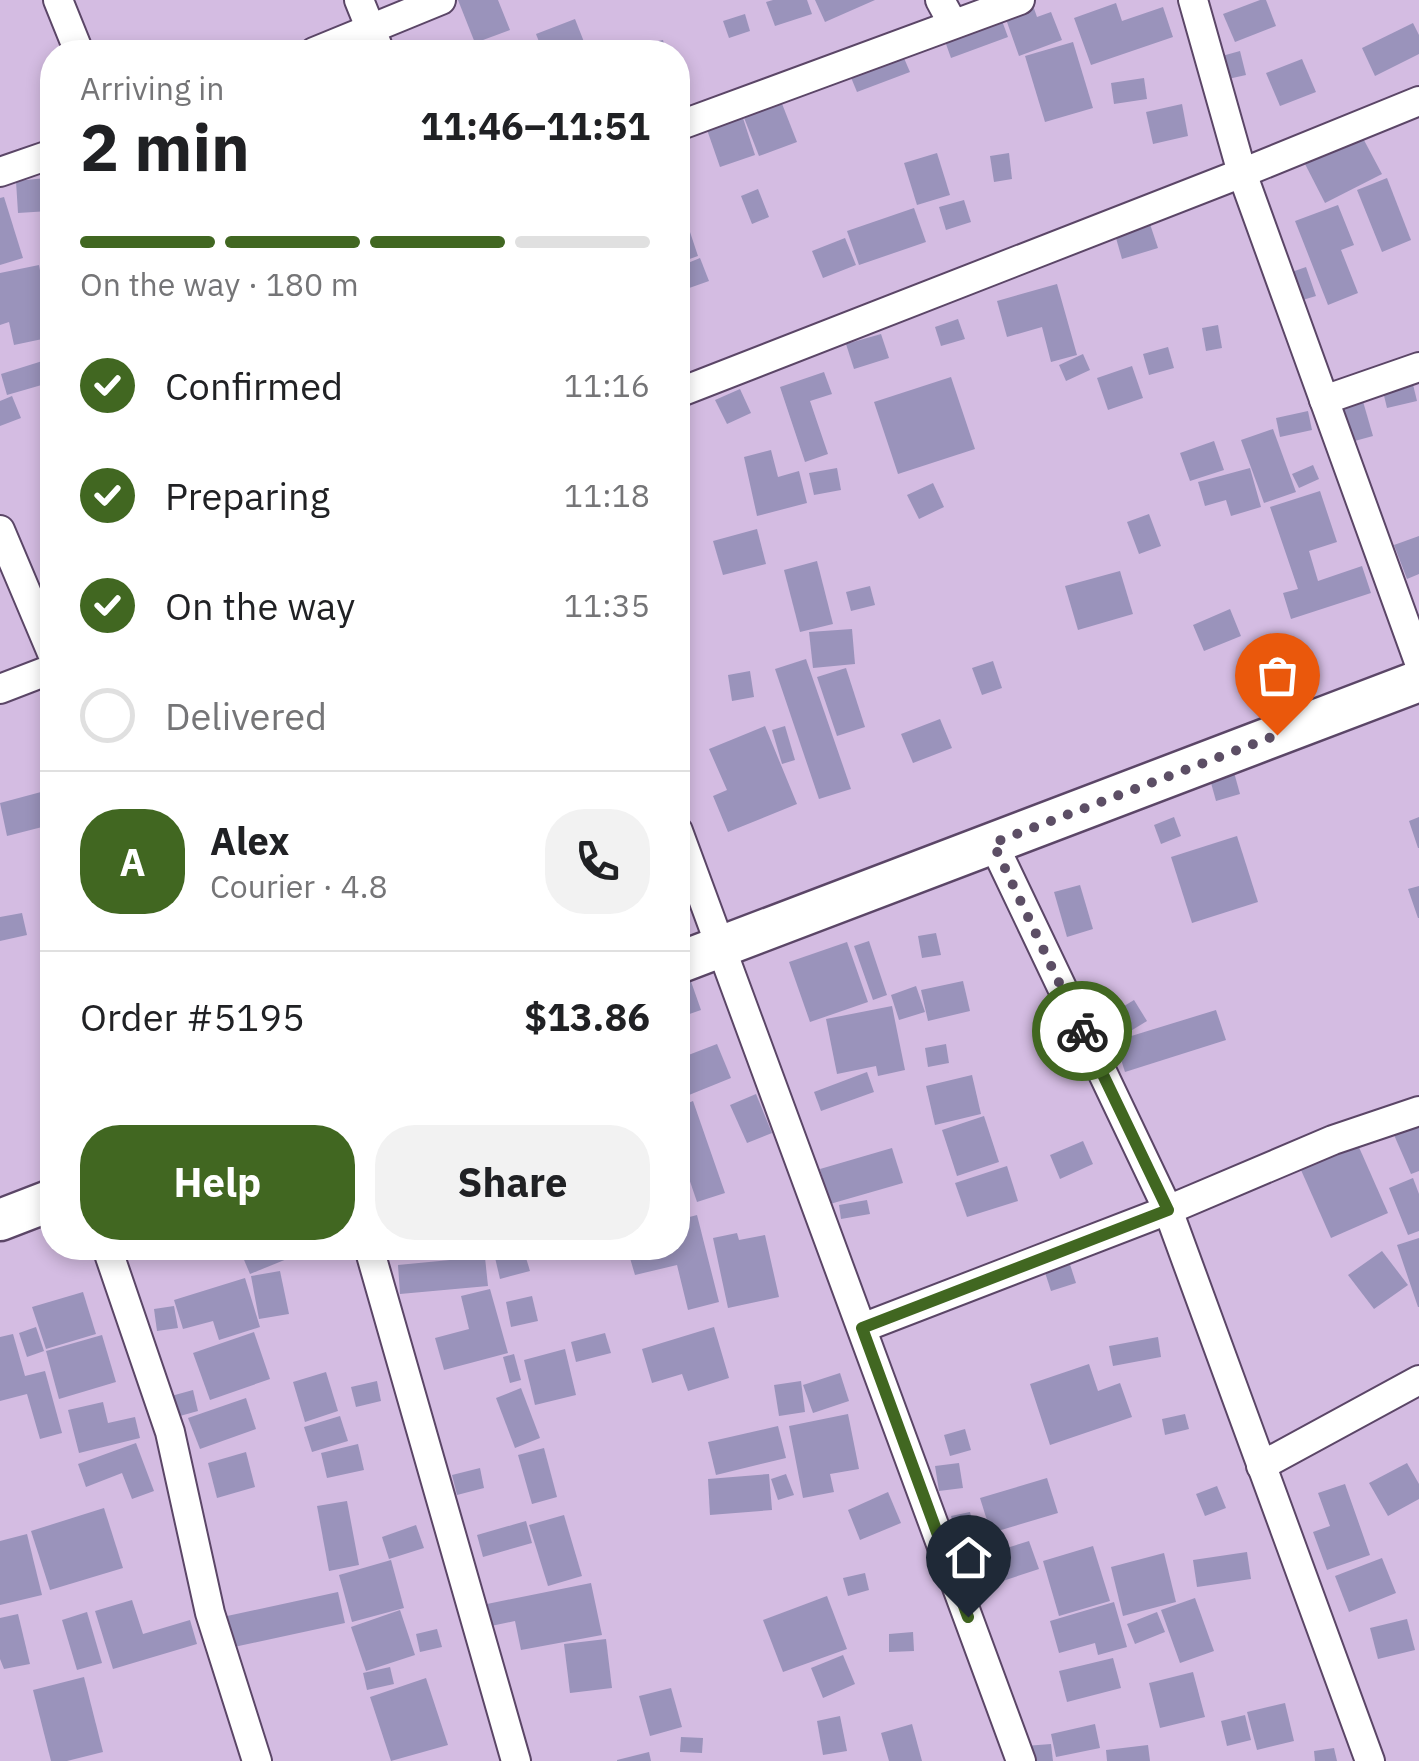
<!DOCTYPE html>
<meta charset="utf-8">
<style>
:root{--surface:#fff;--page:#f2f2f2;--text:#202124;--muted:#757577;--line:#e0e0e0;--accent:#416721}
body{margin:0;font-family:"IBM Plex Sans",sans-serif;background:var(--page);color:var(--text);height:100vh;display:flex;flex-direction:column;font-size:38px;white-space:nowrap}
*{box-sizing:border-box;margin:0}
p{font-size:32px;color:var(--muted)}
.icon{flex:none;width:55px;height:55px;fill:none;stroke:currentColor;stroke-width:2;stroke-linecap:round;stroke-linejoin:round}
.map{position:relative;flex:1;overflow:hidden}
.drawer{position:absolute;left:40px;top:40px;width:650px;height:1220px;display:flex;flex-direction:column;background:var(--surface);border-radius:40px;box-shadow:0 5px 15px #0003}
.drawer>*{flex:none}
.pin{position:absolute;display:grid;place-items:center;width:85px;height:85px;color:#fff;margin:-102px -42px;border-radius:50% 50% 50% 0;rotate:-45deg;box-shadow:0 0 10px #0007}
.pin .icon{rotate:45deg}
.courier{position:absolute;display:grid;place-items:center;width:100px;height:100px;margin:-50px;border:8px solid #416721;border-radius:50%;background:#fff;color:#222;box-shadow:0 2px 12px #0007}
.summary em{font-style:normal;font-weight:700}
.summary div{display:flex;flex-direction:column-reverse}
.summary{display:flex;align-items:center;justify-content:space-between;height:170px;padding:0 40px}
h1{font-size:65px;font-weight:700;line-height:75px}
.bar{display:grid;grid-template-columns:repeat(4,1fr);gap:15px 10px;align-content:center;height:120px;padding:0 40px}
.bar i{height:12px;border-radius:8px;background:var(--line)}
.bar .on{background:var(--accent)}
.bar p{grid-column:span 4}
.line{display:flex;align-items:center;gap:25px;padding:0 40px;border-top:2px solid var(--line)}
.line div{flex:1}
.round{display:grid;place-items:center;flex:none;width:105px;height:105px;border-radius:40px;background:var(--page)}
ol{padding:0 40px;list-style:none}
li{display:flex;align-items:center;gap:30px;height:110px}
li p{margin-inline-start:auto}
li .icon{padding:10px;border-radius:50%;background:var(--accent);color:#fff;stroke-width:4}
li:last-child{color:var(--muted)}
li i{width:55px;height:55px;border:5px solid var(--line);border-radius:50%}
.cta{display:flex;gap:20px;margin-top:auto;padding:20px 40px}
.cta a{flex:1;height:115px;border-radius:40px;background:var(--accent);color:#fff;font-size:40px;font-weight:700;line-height:115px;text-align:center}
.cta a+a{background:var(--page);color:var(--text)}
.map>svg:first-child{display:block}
.building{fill:#9a93bb}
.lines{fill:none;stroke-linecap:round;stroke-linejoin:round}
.minor-casing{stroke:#5b4667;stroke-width:32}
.secondary-casing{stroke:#5b4667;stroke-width:45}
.minor{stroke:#fff;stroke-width:28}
.secondary{stroke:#fff;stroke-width:40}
.done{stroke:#5c4e65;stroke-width:10;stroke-dasharray:0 18}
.route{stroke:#416721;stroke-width:12}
</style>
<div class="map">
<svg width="1419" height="1761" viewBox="0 0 1419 1761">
<rect width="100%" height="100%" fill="#d4bce2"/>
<g class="building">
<path d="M458 0H498L510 30 475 43Z"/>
<path d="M773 0H807L812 14 775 26 766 2Z"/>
<path d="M815 0H875L825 22Z"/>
<path d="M1031 0 1037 17 1051 12 1062 40 1019 56 1001 5Z"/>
<path d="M1260 0H1266L1276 26 1235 42 1223 14Z"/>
<path d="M1116 3 1122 21 1163 7 1173 37 1091 65 1074 18Z"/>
<path d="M998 10 1008 37 951 58 941 30Z"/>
<path d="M745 14 750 31 729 38 723 21Z"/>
<path d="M575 19 588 52H543L536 34Z"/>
<path d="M1413 23 1419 35V54L1375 76 1362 48Z"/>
<path d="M663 40 666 52H616L615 51Z"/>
<path d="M897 42 910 72 857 92 845 63Z"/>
<path d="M1073 42 1093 108 1045 122 1025 56Z"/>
<path d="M1240 51 1246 75 1228 79 1222 56Z"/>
<path d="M1302 59 1316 92 1280 106 1266 73Z"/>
<path d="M1144 78 1147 99 1114 104 1111 83Z"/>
<path d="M779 96 797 142 759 156 741 110Z"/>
<path d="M1182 104 1188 136 1153 144 1146 112Z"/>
<path d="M741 112 755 155 720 167 705 124Z"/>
<path d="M1357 127 1382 174 1325 203 1304 162Z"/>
<path d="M937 153 950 195 917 205 904 163Z"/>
<path d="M1009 153 1012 179 994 182 990 156Z"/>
<path d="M46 178 49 211 18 213 16 181Z"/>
<path d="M1387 178 1411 240 1382 252 1357 190Z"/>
<path d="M758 189 769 217 752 224 741 196Z"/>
<path d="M678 196 698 256 678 263Z"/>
<path d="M4 197 23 258 0 265V198Z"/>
<path d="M964 200 971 222 946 230 939 207Z"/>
<path d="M1338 205 1354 245 1341 250 1358 293 1328 305 1295 221Z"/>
<path d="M914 208 926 242 859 265 847 231Z"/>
<path d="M1149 221 1158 248 1122 259 1114 231Z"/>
<path d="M845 238 856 265 823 278 812 251Z"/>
<path d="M700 258 709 281 678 292V267Z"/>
<path d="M39 265 52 337 14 345 9 322 0 325V273Z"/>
<path d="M1306 267 1316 296 1296 302 1286 274Z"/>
<path d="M1057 284 1077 355 1051 362 1042 327 1007 337 997 301Z"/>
<path d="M958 319 965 339 941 346 935 327Z"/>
<path d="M1218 325 1222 348 1206 351 1202 328Z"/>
<path d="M881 334 889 358 854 369 846 344Z"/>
<path d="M1168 347 1174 368 1149 375 1143 354Z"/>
<path d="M1083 354 1090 370 1066 381 1059 365Z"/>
<path d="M52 358V382L7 395 1 374Z"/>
<path d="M1132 366 1143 398 1108 410 1097 378Z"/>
<path d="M1409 368 1417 401 1387 408 1379 375Z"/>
<path d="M824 372 832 394 810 401 828 454 805 462 780 387Z"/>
<path d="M951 377 975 449 898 474 874 402Z"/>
<path d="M740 389 751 413 727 424 715 400Z"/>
<path d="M1360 391 1373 436 1351 442 1338 398Z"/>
<path d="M12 396 21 418 0 426V401Z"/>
<path d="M1308 411 1312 430 1280 437 1276 418Z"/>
<path d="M1273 429 1296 492 1264 503 1241 440Z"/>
<path d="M1214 441 1224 470 1190 481 1180 453Z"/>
<path d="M771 450 778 477 799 471 807 503 757 516 744 457Z"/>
<path d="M1313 465 1319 479 1299 488 1292 474Z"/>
<path d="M837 468 841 490 814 495 809 473Z"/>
<path d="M1250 468 1261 507 1231 516 1226 500 1205 506 1198 482Z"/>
<path d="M933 483 944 507 919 519 907 495Z"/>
<path d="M1320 491 1337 542 1309 551 1318 581 1362 566 1371 593 1291 619 1283 593 1298 589 1270 507Z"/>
<path d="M1149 514 1161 546 1139 554 1127 522Z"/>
<path d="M757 529 766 564 723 575 713 541Z"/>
<path d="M1419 536V574L1407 579 1394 545Z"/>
<path d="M817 561 833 624 800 632 784 570Z"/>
<path d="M1120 571 1133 614 1078 630 1065 586Z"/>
<path d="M870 586 875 605 851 611 846 592Z"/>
<path d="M1230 609 1241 636 1204 651 1193 625Z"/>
<path d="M852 629 855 664 813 668 809 632Z"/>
<path d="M806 659 851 789 819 799 775 669Z"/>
<path d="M993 661 1002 688 982 695 972 668Z"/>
<path d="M846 668 865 727 837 736 817 677Z"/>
<path d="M750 671 754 697 732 701 728 675Z"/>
<path d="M940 719 952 748 913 763 901 734Z"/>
<path d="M765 726 797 804 728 832 713 796 727 790 709 749Z"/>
<path d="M785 726 795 760 782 764 772 730Z"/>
<path d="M1232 765 1240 794 1216 801 1208 772Z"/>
<path d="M41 792 50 825 7 836 0 803Z"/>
<path d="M1174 817 1181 836 1161 844 1154 825Z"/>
<path d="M1419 817V848H1418L1409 821Z"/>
<path d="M1237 836 1258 902 1192 923 1171 857Z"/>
<path d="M1080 885 1093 929 1067 937 1054 892Z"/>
<path d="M1419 886V918H1418L1408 889Z"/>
<path d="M22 913 27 935 0 941V917Z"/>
<path d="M936 933 941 955 922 958 918 936Z"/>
<path d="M869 941 887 995 873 1000 854 946Z"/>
<path d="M847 942 868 1002 810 1022 789 962Z"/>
<path d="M688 973 701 1010 678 1018V977Z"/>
<path d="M963 981 970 1011 928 1021 921 990Z"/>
<path d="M916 986 925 1012 899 1020 891 995Z"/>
<path d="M1134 1000 1147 1021 1124 1035 1111 1014Z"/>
<path d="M892 1006 905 1070 878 1076 876 1066 837 1074 826 1019Z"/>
<path d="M1216 1010 1226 1040 1125 1072 1115 1041Z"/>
<path d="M717 1044 731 1078 689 1095 678 1059Z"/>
<path d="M946 1044 949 1063 928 1067 925 1048Z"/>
<path d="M867 1072 874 1092 821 1111 814 1092Z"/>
<path d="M972 1075 981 1114 935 1125 926 1086Z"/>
<path d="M756 1094 772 1133 747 1143 730 1105Z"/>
<path d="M693 1101 725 1193 697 1202 678 1146V1107Z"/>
<path d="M984 1116 999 1162 957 1176 942 1130Z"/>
<path d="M1419 1124V1171L1411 1174 1391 1128Z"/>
<path d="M1083 1141 1093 1164 1060 1179 1050 1155Z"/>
<path d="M1358 1145 1388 1213 1331 1238 1301 1170Z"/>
<path d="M892 1148 903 1183 830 1204 820 1169Z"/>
<path d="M1007 1166 1018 1201 967 1217 955 1183Z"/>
<path d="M1413 1178 1419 1194V1231L1408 1235 1389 1188Z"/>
<path d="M867 1200 870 1214 841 1219 839 1205Z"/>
<path d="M697 1215 719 1302 688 1310 677 1265 635 1275 627 1248H678V1220Z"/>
<path d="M737 1233 739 1240 765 1235 779 1297 728 1308 713 1238Z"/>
<path d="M1419 1238V1307H1418L1397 1245Z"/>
<path d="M239 1248H314L250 1274Z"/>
<path d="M459 1248H484L488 1286 400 1294 398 1265 460 1259Z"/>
<path d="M523 1248 530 1271 500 1279 493 1249Z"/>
<path d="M1382 1251 1408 1285 1374 1309 1348 1275Z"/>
<path d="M1066 1252 1076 1283 1051 1291 1041 1260Z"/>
<path d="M280 1271 289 1314 259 1319 251 1276Z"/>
<path d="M245 1278 260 1327 219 1340 213 1321 183 1329 174 1300Z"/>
<path d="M490 1289 508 1353 444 1370 435 1338 469 1329 461 1296Z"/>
<path d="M83 1292 96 1334 46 1349 32 1307Z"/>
<path d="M532 1296 538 1321 511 1327 506 1302Z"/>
<path d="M174 1306 178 1328 157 1331 154 1309Z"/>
<path d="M36 1327 44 1351 27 1357 19 1333Z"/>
<path d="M714 1327 729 1378 688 1391 682 1374 652 1383 642 1349Z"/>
<path d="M254 1332 270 1379 210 1400 193 1353Z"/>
<path d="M605 1333 611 1353 576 1362 571 1342Z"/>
<path d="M13 1334 25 1376 45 1371 62 1433 40 1439 27 1394 0 1401V1337Z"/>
<path d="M102 1335 116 1382 59 1399 46 1351Z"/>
<path d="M1158 1337 1161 1357 1113 1366 1109 1346Z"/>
<path d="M565 1349 576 1395 535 1405 524 1360Z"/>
<path d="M514 1354 521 1380 510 1383 503 1357Z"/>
<path d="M1089 1364 1098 1391 1120 1383 1132 1417 1050 1445 1030 1384Z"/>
<path d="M326 1372 338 1411 305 1422 293 1382Z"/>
<path d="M840 1373 849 1401 813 1413 803 1385Z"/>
<path d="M377 1381 381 1401 356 1407 351 1387Z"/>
<path d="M801 1381 805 1412 779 1416 774 1385Z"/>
<path d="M521 1388 540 1438 515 1448 496 1398Z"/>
<path d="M193 1390 198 1411 169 1419 164 1398Z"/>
<path d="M246 1398 256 1429 200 1449 188 1418Z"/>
<path d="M103 1402 108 1423 135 1417 140 1438 79 1453 68 1410Z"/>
<path d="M848 1414 859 1469 830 1474 834 1492 803 1498 789 1426Z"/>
<path d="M1185 1414 1189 1429 1165 1435 1162 1419Z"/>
<path d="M340 1416 348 1441 312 1452 304 1427Z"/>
<path d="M778 1426 786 1458 716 1475 708 1442Z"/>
<path d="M965 1429 971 1450 950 1456 944 1435Z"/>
<path d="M136 1443 154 1491 132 1499 122 1473 86 1487 78 1464Z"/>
<path d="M358 1444 364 1470 327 1478 321 1453Z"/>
<path d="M544 1448 557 1497 532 1504 518 1455Z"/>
<path d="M246 1452 255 1487 217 1498 208 1463Z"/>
<path d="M959 1463 963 1488 939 1491 935 1466Z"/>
<path d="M1407 1463 1419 1484V1499L1388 1516 1369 1483Z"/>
<path d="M480 1468 484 1488 457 1495 452 1475Z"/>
<path d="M769 1474 772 1510 710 1515 708 1479Z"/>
<path d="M786 1474 794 1495 778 1500 771 1479Z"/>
<path d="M1047 1478 1058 1513 991 1533 980 1498Z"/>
<path d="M1345 1484 1370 1555 1327 1570 1313 1532 1330 1526 1318 1493Z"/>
<path d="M1217 1486 1226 1508 1205 1516 1196 1494Z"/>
<path d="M888 1492 901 1523 860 1540 848 1510Z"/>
<path d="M347 1501 359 1565 329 1571 317 1506Z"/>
<path d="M104 1508 123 1568 50 1590 31 1531Z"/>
<path d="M970 1512 976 1535 958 1540 951 1516Z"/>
<path d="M564 1515 582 1576 548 1586 529 1525Z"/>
<path d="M526 1521 532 1543 483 1557 477 1535Z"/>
<path d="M416 1525 424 1548 389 1559 382 1537Z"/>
<path d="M27 1534 42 1595 0 1605V1541Z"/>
<path d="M1029 1541 1039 1569 969 1592 959 1563Z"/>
<path d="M1093 1546 1110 1601 1059 1616 1043 1561Z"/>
<path d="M1247 1552 1251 1579 1197 1587 1193 1560Z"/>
<path d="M1164 1553 1176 1602 1123 1616 1111 1567Z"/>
<path d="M1382 1558 1396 1593 1349 1612 1335 1576Z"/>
<path d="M391 1560 404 1608 352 1622 339 1575Z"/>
<path d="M865 1573 869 1590 848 1596 843 1578Z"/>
<path d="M591 1583 602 1635 521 1650 515 1621 491 1626 487 1604Z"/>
<path d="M338 1592 345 1623 234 1647 227 1616Z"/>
<path d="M827 1596 847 1649 783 1672 763 1620Z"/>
<path d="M1195 1598 1214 1651 1180 1663 1161 1610Z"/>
<path d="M132 1600 143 1634 190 1620 197 1644 113 1669 95 1611Z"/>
<path d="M1114 1602 1127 1647 1098 1655 1095 1643 1059 1653 1050 1621Z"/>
<path d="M400 1610 415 1655 366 1671 351 1627Z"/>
<path d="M87 1612 102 1663 77 1670 62 1620Z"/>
<path d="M1157 1612 1165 1632 1135 1644 1127 1624Z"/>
<path d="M18 1614 30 1664 4 1669 0 1659V1618Z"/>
<path d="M1407 1619 1415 1650 1378 1659 1370 1628Z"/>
<path d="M437 1629 442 1647 420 1652 416 1634Z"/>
<path d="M913 1632 914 1651 889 1652V1634Z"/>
<path d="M606 1639 612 1688 570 1693 564 1644Z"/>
<path d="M843 1655 855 1684 823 1698 811 1668Z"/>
<path d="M1113 1658 1121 1688 1067 1702 1059 1671Z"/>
<path d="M390 1667 394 1684 367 1690 363 1673Z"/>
<path d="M1193 1672 1205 1717 1160 1728 1149 1683Z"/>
<path d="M84 1677 103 1752 67 1761H51L33 1690Z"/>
<path d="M426 1678 448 1745 391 1761 370 1697Z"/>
<path d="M671 1688 682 1727 650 1736 639 1696Z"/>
<path d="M1285 1703 1294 1741 1257 1750 1247 1712Z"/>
<path d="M1245 1715 1251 1740 1227 1746 1221 1721Z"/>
<path d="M840 1716 847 1751 823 1755 817 1721Z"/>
<path d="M912 1724 922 1761H889L881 1733Z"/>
<path d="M1095 1724 1100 1748 1056 1757 1051 1734Z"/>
<path d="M681 1737 703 1738 702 1753 680 1752Z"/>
<path d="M1051 1744 1053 1761H1027L1025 1746Z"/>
<path d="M1148 1745 1150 1761H1107L1106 1750Z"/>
<path d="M1334 1748 1337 1761H1315L1314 1751Z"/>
<path d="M649 1752 651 1761H617V1760Z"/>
</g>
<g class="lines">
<defs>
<g id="minor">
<path d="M58 0 79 52"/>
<path d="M359 0 380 52"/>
<path d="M940 0 953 24"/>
<path d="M1193 0 1242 173 1419 662"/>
<path d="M314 52 441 0"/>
<path d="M678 126 1020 0"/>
<path d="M0 172 52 154"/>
<path d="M678 393 1242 173 1419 101"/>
<path d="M1324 400 1419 367"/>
<path d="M0 530 52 653"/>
<path d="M0 689 52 669"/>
<path d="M678 831 1021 1761"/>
<path d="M993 843 1168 1210 1370 1761"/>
<path d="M107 1248 170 1432 210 1613 257 1761"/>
<path d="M369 1248 516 1761"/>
<path d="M862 1328 1168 1210 1333 1140 1419 1111"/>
<path d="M1261 1466 1419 1380"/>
</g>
<g id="secondary">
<path d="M678 963 1419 681"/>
<path d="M0 1220 52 1200"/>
</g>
</defs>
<use href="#minor" class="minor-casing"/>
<use href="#secondary" class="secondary-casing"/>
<use href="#minor" class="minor"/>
<use href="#secondary" class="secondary"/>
</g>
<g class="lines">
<path class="done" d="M1082 1031 993 843 1277 735"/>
<path class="route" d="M968 1617 862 1328 1168 1210 1082 1031"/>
</g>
</svg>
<div class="pin" style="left:1277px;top:735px;background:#ea580c"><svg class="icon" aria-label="bag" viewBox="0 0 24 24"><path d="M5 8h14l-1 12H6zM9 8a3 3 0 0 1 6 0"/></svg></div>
<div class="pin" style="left:968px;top:1617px;background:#1f2937"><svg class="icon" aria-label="home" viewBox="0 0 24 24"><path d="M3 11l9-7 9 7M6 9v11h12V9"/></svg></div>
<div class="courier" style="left:1082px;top:1031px"><svg class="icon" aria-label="bike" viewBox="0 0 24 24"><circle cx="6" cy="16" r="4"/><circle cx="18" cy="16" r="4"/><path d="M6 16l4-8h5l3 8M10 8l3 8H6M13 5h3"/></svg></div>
<section class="drawer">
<div class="summary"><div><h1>2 min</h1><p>Arriving in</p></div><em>11:46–11:51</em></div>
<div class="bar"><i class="on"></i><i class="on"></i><i class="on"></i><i></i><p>On the way · 180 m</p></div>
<ol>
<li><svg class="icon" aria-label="check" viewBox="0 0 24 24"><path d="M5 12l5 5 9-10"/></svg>Confirmed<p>11:16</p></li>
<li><svg class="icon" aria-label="check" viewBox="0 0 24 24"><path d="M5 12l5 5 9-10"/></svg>Preparing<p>11:18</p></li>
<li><svg class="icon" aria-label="check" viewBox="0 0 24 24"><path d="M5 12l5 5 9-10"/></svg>On the way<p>11:35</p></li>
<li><i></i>Delivered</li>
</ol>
<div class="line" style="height:180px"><b class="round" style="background:var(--accent);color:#fff">A</b><div><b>Alex</b><p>Courier · 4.8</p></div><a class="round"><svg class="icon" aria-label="phone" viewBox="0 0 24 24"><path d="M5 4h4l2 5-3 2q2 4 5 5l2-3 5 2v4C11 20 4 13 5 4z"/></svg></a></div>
<div class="line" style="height:130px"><div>Order #5195</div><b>$13.86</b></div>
<div class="cta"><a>Help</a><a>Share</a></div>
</section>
</div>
